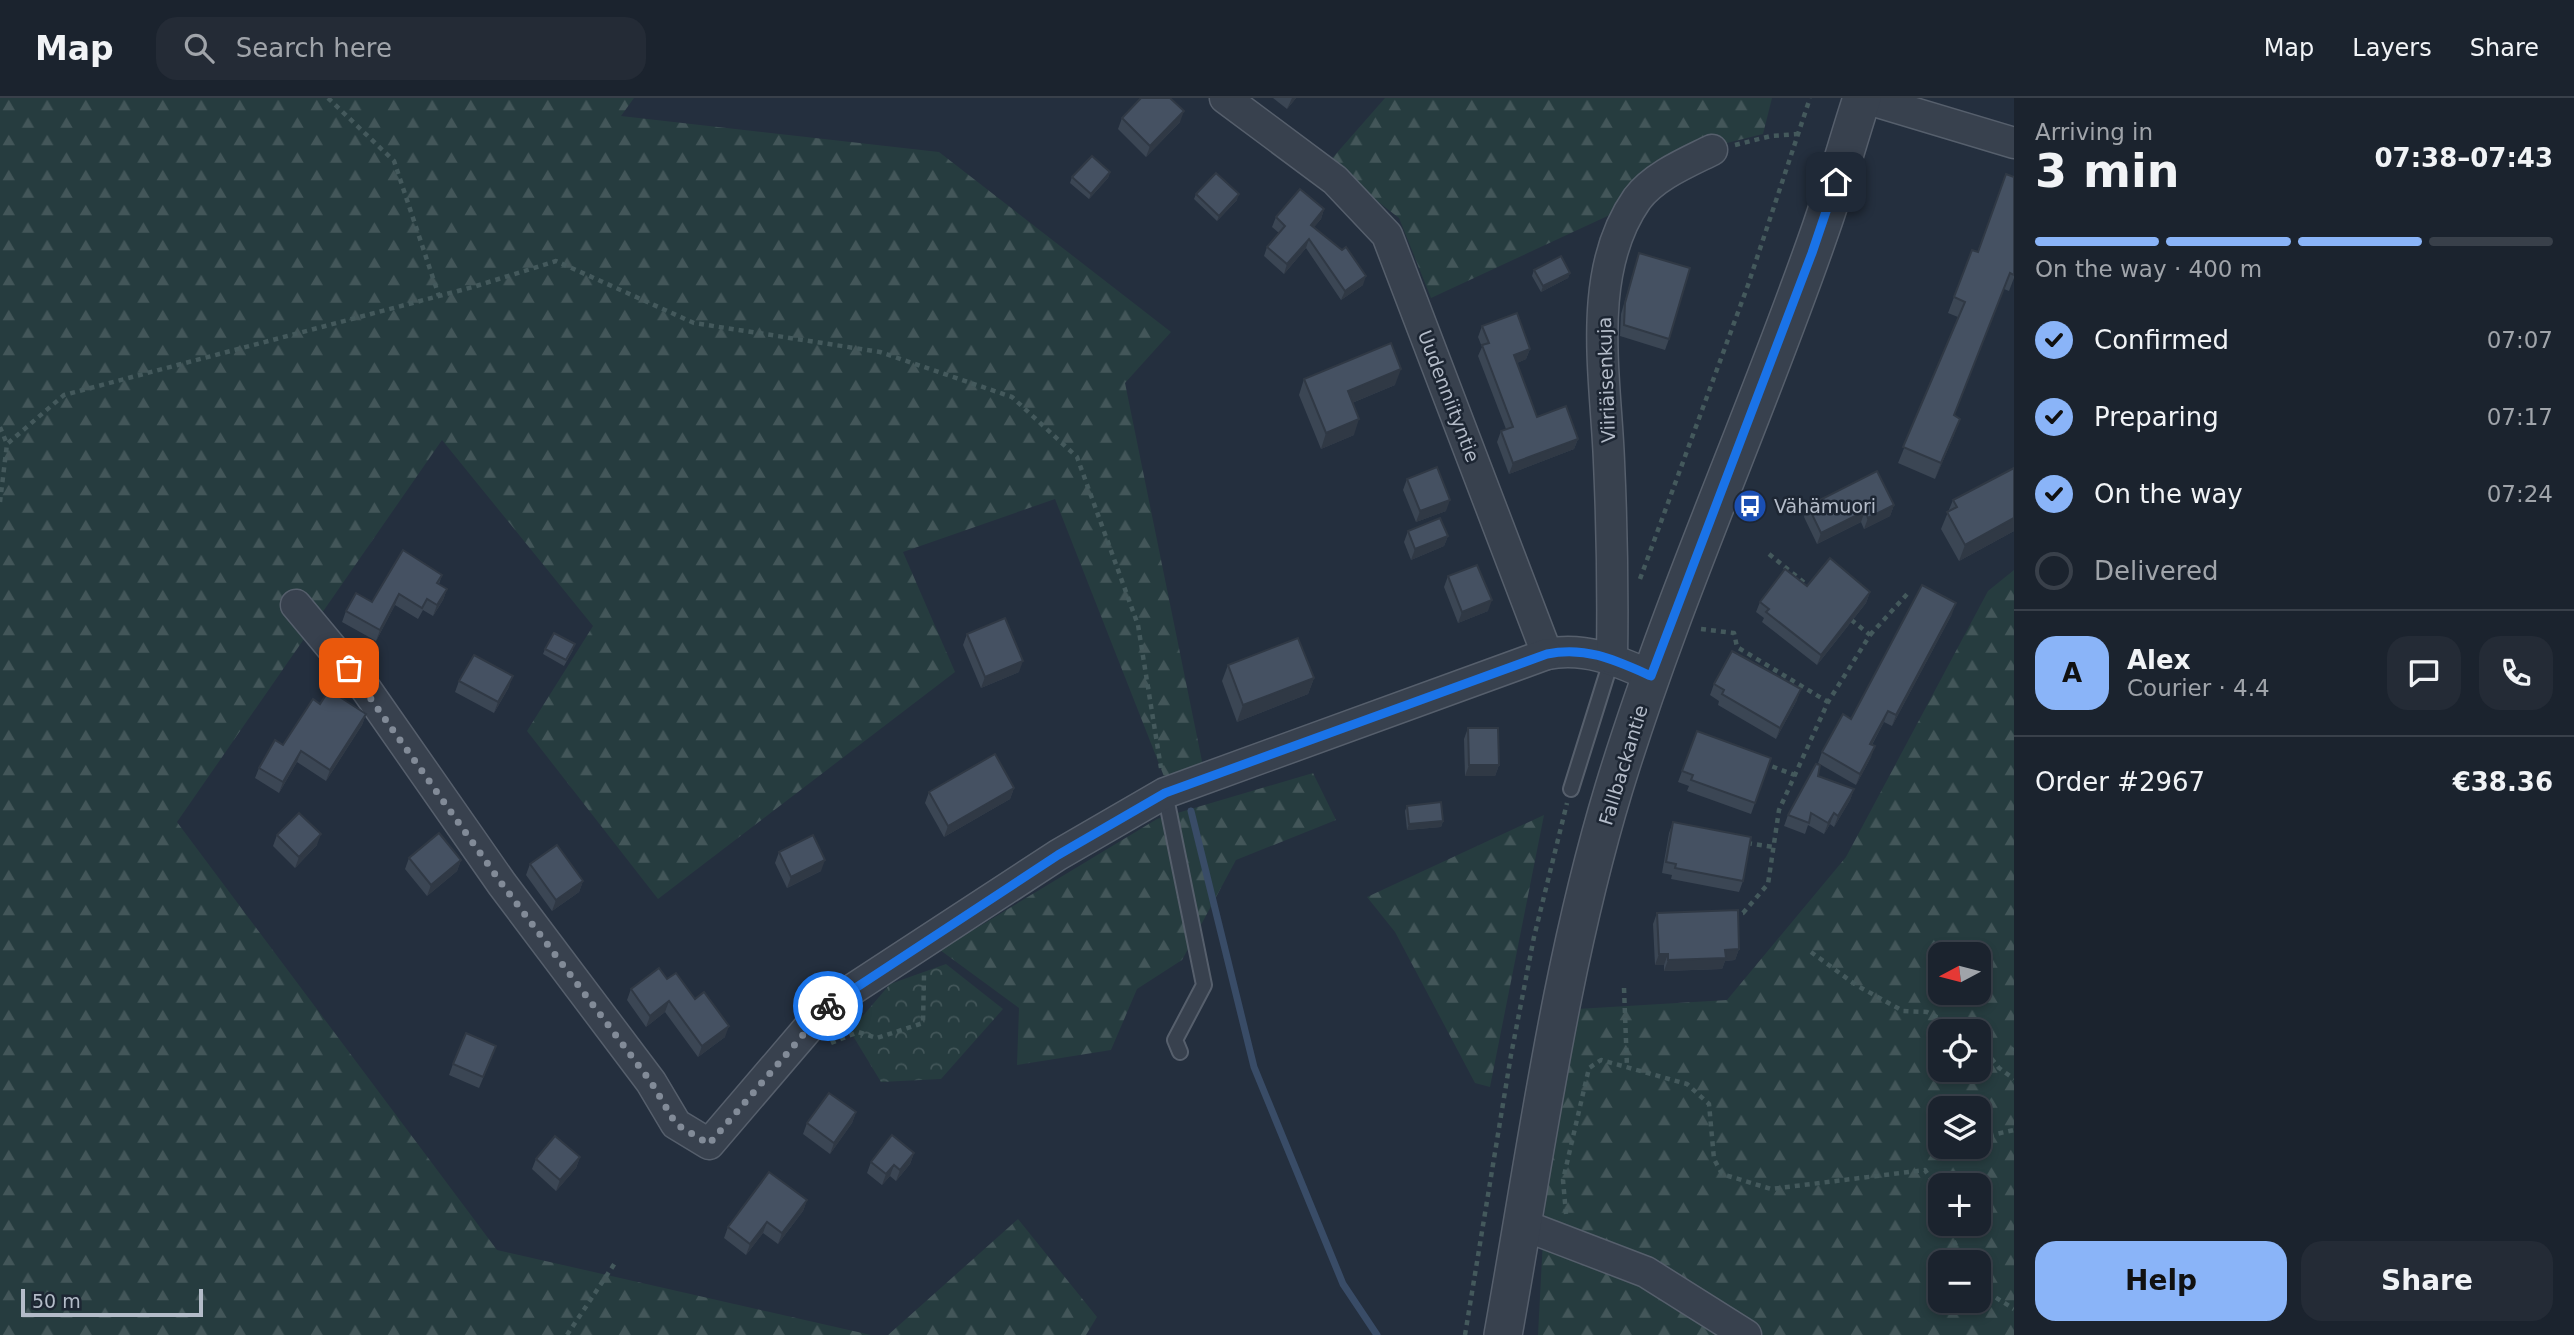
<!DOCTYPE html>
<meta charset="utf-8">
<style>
:root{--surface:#1b232e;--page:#242b36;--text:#f1f3f6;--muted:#a0a4aa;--line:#39404a;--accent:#8ab4f8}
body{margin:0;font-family:"DejaVu Sans",sans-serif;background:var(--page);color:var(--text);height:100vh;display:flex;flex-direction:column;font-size:26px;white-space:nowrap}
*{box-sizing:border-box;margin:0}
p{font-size:23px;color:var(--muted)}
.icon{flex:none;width:38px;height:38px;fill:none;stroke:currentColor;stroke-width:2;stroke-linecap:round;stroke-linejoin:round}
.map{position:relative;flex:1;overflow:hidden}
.panel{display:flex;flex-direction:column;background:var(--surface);width:560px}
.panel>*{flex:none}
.needle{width:46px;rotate:263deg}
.fabs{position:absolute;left:1928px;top:844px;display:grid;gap:14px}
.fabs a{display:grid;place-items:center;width:63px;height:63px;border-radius:14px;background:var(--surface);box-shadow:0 4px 10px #0003,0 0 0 2px var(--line);font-size:35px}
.scale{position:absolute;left:21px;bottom:18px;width:182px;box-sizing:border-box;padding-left:7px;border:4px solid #b4bcc9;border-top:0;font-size:19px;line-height:24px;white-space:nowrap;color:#b4bcc9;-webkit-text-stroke:5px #1d2633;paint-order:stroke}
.pin{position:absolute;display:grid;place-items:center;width:60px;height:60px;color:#fff;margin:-30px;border-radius:14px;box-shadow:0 4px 10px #0006}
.courier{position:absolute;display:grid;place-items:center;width:70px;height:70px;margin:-35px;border:5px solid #1a73e8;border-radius:50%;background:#fff;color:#222;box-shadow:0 2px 9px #0007}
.overview em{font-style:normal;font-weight:600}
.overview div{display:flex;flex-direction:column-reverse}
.overview{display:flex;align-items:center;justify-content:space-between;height:119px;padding:0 21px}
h1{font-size:46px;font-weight:600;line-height:52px}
.bar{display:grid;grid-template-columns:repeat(4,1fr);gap:10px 7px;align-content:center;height:84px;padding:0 21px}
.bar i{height:9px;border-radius:5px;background:var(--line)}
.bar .current{background:var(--accent)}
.bar p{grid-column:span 4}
.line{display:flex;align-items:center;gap:18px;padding:0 21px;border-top:2px solid var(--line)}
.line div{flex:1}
.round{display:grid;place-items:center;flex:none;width:74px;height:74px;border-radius:21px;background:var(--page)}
ol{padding:0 21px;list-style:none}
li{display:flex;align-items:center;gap:21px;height:77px}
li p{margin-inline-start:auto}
li .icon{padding:7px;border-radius:50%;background:var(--accent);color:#111;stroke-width:4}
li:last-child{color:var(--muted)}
li i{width:38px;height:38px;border:4px solid var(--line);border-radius:50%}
.button{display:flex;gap:14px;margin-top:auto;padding:14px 21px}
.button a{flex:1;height:80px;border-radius:21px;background:var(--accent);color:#111;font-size:28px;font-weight:600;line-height:80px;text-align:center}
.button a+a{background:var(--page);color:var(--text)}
header{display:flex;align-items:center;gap:42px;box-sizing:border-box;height:98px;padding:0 35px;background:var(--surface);border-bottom:2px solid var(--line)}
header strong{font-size:33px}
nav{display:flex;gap:38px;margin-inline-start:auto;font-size:24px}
.search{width:490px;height:63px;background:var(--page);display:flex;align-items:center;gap:18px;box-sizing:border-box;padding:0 24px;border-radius:21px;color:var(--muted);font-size:26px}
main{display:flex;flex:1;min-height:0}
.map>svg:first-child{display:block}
.forest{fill:url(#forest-firs);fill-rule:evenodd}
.park{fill:url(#park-crowns)}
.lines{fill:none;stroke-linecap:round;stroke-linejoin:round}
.stream{stroke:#394c67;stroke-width:7}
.service-casing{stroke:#565f6c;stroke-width:18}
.minor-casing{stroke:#565f6c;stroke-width:33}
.tertiary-casing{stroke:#565f6c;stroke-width:40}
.path{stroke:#44595c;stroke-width:4.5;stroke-dasharray:5 5;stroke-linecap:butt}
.service{stroke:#38414e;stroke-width:14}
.minor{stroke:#38414e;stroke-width:30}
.tertiary{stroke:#38414e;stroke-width:37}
.wall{fill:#3b4654}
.shaded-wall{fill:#303945}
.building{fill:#455162;stroke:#303945;stroke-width:2}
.done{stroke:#828b98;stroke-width:7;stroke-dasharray:0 12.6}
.route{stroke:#1a73e8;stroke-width:9}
.labels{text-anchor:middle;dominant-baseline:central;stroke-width:5;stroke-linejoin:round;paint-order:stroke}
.street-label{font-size:19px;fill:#b4bcc9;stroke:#1d2633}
.poi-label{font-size:19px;fill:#b4bcc9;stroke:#1d2633;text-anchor:start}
</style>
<header>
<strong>Map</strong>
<div class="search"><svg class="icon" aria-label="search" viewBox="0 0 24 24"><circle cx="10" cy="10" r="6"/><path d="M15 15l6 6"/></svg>Search here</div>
<nav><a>Map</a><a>Layers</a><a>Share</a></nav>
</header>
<main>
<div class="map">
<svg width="2014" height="1237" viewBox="0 0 2014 1237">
<defs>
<pattern id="forest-firs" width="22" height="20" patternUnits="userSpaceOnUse" patternTransform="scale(1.75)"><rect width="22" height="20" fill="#263c3f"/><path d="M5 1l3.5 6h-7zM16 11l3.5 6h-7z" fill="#435659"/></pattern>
<pattern id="park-crowns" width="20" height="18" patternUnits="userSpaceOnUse" patternTransform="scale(1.75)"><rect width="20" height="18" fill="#263c3f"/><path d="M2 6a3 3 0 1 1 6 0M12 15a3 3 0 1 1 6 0" fill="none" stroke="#435659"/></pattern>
</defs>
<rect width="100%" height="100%" fill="#242f3e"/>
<g class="forest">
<path d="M0 0H634L621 18 939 54 1171 234 1125 285 1203 668 1165 681 1055 401 903 454 955 574 658 801 527 633 593 528 442 342 177 724 497 1152 871 1237H0Z"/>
<path d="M1385 0H1772L1763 36 1711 49 1627 109 1431 200 1399 120 1328 65Z"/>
<path d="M2014 472V1237H1538L1545 1103 1577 911 1727 902 1846 759 1988 493ZM1941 856H1979V894H1941ZM1941 933H1979V971H1941ZM1941 1010H1979V1048H1941ZM1941 1087H1979V1125H1941ZM1941 1164H1979V1202H1941Z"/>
<path d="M1313 675 1336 722 1236 762 1182 862 1137 891 1111 952 1017 967 1019 910 940 852 1157 721Z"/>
<path d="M1544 717 1490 989 1475 985 1395 834 1367 799Z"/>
<path d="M1018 1121 1097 1219 1086 1237H888Z"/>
</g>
<path class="park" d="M946 866 1003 911 941 981 881 984 850 933 890 886Z"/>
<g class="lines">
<path class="stream" d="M1191 713 1254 969 1343 1186 1377 1237"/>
<defs>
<g id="service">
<path d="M1571 691 1612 560"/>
<path d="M1165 695 1204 887 1175 942 1180 954"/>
</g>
<g id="minor">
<path d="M1225 0 1335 82 1387 137 1547 556C1585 549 1616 562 1651 578"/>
<path d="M1864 0 2014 45"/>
<path d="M296 507 366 591 502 786 651 984 676 1026 709 1046 827 908 1058 757 1165 695 1547 556"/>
<path d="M1612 560C1613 495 1612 430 1609 364 1606 280 1585 175 1637 101 1654 78 1688 64 1712 52"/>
<path d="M1523 1127 1646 1174 1746 1237"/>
</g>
<path id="tertiary" d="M1503 1237C1536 1054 1560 868 1614 690 1672 500 1756 318 1821 130 1836 87 1848 43 1862 0"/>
</defs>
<use href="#service" class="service-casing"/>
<use href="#minor" class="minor-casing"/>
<use href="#tertiary" class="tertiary-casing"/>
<g class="path">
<path d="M328 0 394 63 439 198"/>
<path d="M1735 47 1771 38 1799 36"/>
<path d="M0 329 7 346"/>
<path d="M0 404 7 346 64 297 473 189 556 163 694 225 880 254 1012 299 1077 359 1138 527 1161 670"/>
<path d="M1769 456 1812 491"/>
<path d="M1640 481 1748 187 1810 0"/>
<path d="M1701 531 1734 535 1737 549 1828 604"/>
<path d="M1870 537 1909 494"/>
<path d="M1763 665 1795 677"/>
<path d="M1747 745 1773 749"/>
<path d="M1733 816 1743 815 1768 786 1779 712 1828 604 1870 537 1849 520"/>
<path d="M1811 854 1856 887 1903 913 1927 914 1964 933"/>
<path d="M1624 890 1627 969"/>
<path d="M831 945 858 934 877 940 923 925 924 877"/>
<path d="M1979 945 1999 970 2014 981"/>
<path d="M2012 952 2014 950"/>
<path d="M1979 1040 2014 1032"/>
<path d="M1940 1049 1944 1048"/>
<path d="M1566 1116 1563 1082 1589 970 1601 962 1687 986 1709 1006 1714 1061 1722 1076 1771 1091 1925 1072 1936 1089 1941 1109"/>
<path d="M1945 1125 1964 1164"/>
<path d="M1979 1189 2014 1211"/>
<path d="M567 1237 617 1162"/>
<path d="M1465 1237 1511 957 1534 839 1567 705"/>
</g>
<use href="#service" class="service"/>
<use href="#minor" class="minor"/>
<use href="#tertiary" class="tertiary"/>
</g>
<g class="wall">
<path d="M1273 0H1296L1287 11Z"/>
<path d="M1122 20 1180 24 1146 59 1118 31Z"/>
<path d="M1110 74 1108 80 1089 101 1070 85 1072 79Z"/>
<path d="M2014 79V180L2009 193 2004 191 1954 318V337L1935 381 1898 365 1958 219 1948 215 1972 152 1978 154Z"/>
<path d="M1196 96 1237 102 1217 123 1194 101Z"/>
<path d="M1324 111 1321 121 1314 129 1363 187 1341 202 1306 150 1284 176 1264 158 1267 149 1279 135 1272 129 1276 119Z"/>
<path d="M1639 155 1669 241 1665 252 1620 238 1621 216Z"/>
<path d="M1534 172 1570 175 1568 180 1541 194 1532 178Z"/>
<path d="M1482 228 1530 251 1526 261 1517 265 1537 319 1578 341 1574 351 1509 376 1497 344 1501 333 1506 331 1478 258 1482 249 1478 239Z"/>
<path d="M1304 281 1395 287 1352 305 1354 337 1321 351 1299 297Z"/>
<path d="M2014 370V433L1959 463 1941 431 1953 402Z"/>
<path d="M1407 381 1446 413 1416 424 1403 392Z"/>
<path d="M1894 407 1890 418 1864 431 1861 424 1817 446 1804 419 1808 408Z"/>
<path d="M1408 433 1448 438 1444 448 1411 462 1404 444Z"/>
<path d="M442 477 439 486 447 491 443 502 433 518 423 512 418 521 395 507 376 543 342 524 346 513Z"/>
<path d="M1448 478 1488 513 1458 525 1444 489Z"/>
<path d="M1807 488 1870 494 1866 505 1817 567 1762 524 1764 520 1756 514 1760 504Z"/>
<path d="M1952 516 1892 628 1884 624 1872 647 1871 659 1856 687 1818 665 1822 654 1851 621Z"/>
<path d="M967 536 1019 574 981 590 963 547Z"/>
<path d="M545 551 573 552 564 568 543 556Z"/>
<path d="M1228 567 1314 580 1308 596 1237 624 1222 583Z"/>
<path d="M459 583 509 589 494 615 455 594Z"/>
<path d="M1714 586 1797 602 1776 641 1718 607 1719 603 1710 597Z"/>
<path d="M320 606 366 616 362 627 326 683 297 664 279 695 255 680 259 670 283 647Z"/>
<path d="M1468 630 1499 667 1495 678H1465L1464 641Z"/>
<path d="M1697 633 1771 660 1751 716 1687 693 1689 688 1678 684Z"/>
<path d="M1818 678 1854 691 1850 702 1834 729 1830 726 1824 736 1808 727 1805 736 1784 728 1788 717Z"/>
<path d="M1014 690 1010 701 944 739 925 705 929 694Z"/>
<path d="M1407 708 1443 723 1441 729 1407 732 1405 713Z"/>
<path d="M1673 724 1743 783 1739 794 1671 781 1672 777 1662 775 1669 735Z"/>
<path d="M277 737 317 747 295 770 273 748Z"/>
<path d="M779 754 821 773 787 790 775 765Z"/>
<path d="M409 760 461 762 457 773 427 798 405 771Z"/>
<path d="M530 766 583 783 579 794 552 813 526 777Z"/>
<path d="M1657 815 1739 851 1735 862 1725 863 1722 871 1664 873V867H1655L1653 826Z"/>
<path d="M667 881 695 901 725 939 698 959 665 914 646 929 627 902 631 891Z"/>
<path d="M492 959 479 990 449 977 453 966Z"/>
<path d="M856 1014 852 1025 830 1056 803 1036 807 1025Z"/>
<path d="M914 1055 910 1066 896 1083 890 1078 882 1087 867 1075 871 1064Z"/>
<path d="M580 1059 576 1070 556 1093 532 1071 536 1061Z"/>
<path d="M807 1102 803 1113 778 1146 763 1135 746 1157 724 1140 728 1129Z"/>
</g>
<g class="shaded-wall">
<path d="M1292 0H1296L1287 11Z"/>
<path d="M1184 13 1180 24 1146 59 1150 48Z"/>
<path d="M1110 74 1108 80 1089 101 1091 96Z"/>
<path d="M1239 96 1237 102 1217 123 1219 118Z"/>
<path d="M1324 111 1321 121 1308 136 1311 127Z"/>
<path d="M1309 141 1306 150 1284 176 1287 166Z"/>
<path d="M1570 175 1568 180 1541 194 1543 188Z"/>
<path d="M1366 178 1363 187 1341 202 1345 193Z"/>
<path d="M1530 251 1526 261 1510 268 1514 257Z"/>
<path d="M1401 271 1395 287 1342 309 1348 293Z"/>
<path d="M1359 321 1354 337 1321 351 1326 335Z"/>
<path d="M1960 321 1954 337 1935 381 1941 365Z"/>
<path d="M1578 341 1574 351 1509 376 1513 365Z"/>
<path d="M1450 402 1446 413 1416 424 1420 413Z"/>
<path d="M1894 407 1890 418 1864 431 1868 420Z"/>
<path d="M1865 413 1861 424 1817 446 1821 435Z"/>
<path d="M2014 420V433L1959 463 1965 447Z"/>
<path d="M1448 438 1444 448 1411 462 1415 451Z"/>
<path d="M447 491 443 502 433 518 437 507Z"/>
<path d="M1870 494 1866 505 1817 567 1821 557Z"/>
<path d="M399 496 395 507 376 543 380 532Z"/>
<path d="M1492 502 1488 513 1458 525 1462 514Z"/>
<path d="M1956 505 1952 516 1892 628 1896 617Z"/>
<path d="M1023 563 1019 574 981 590 985 579Z"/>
<path d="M513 578 509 589 494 615 498 604Z"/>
<path d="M1314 580 1308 596 1237 624 1243 607Z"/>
<path d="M1801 591 1797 602 1776 641 1780 630Z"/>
<path d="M1888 613 1884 624 1866 657 1870 646Z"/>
<path d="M366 616 362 627 326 683 330 672Z"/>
<path d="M1875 648 1871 659 1856 687 1860 676Z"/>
<path d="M301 653 297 664 279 695 283 684Z"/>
<path d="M1469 667H1499L1495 678H1465Z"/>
<path d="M1014 690 1010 701 944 739 948 728Z"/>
<path d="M1854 691 1850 702 1834 729 1838 718Z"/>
<path d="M1834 715 1830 726 1824 736 1828 725Z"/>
<path d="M1443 723 1441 729 1407 732 1409 726Z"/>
<path d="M321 736 317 747 295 770 299 759Z"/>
<path d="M461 762 457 773 427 798 431 787Z"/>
<path d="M825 762 821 773 787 790 791 779Z"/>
<path d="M583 783 579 794 552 813 556 802Z"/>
<path d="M1739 851 1735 862 1725 863 1722 871 1664 873 1668 862 1725 852Z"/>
<path d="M1659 856H1668L1664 867H1655Z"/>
<path d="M669 903 665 914 646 929 650 918Z"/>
<path d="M729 928 725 939 698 959 702 948Z"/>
<path d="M856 1014 852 1025 830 1056 834 1045Z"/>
<path d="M914 1055 910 1066 896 1083 900 1072Z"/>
<path d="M580 1059 576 1070 556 1093 560 1082Z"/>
<path d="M894 1067 890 1078 882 1087 886 1076Z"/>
<path d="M807 1102 803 1113 778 1146 782 1135Z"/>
<path d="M767 1124 763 1135 746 1157 750 1146Z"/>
</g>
<g class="building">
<path d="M1141 0H1170L1184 13 1150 48 1122 20Z"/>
<path d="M1092 58 1110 74 1091 96 1072 79Z"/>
<path d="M1216 75 1239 96 1219 118 1196 96Z"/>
<path d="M2006 76 2014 79V177L2010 175 1954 317 1960 321 1941 365 1903 349 1965 204 1954 199 1972 152 1978 154Z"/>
<path d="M1300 91 1324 111 1311 127 1342 152 1346 149 1366 178 1345 193 1309 141 1287 166 1267 149 1285 128 1276 119Z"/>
<path d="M1639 155 1690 170 1669 241 1624 227 1625 205Z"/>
<path d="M1561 158 1570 175 1543 188 1534 172Z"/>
<path d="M1517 215 1530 251 1514 257 1537 319 1566 308 1578 341 1513 365 1501 333 1513 329 1482 247 1489 245 1482 228Z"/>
<path d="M1391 245 1401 271 1348 293 1359 321 1326 335 1304 281Z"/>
<path d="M1437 369 1450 402 1420 413 1407 381Z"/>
<path d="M2014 370V420L1965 447 1947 414 1957 409 1953 402Z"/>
<path d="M1877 373 1894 407 1868 420 1865 413 1821 435 1808 408Z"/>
<path d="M1440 420 1448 438 1415 451 1408 433Z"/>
<path d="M403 452 442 477 437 485 447 491 437 507 427 501 422 510 399 496 380 532 346 513 356 495 372 504Z"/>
<path d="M1830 460 1870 494 1821 557 1766 514 1769 511 1760 504 1785 471 1807 488Z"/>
<path d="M1477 467 1492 502 1462 514 1448 478Z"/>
<path d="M1922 487 1956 505 1896 617 1888 613 1870 646 1875 648 1860 676 1822 654 1843 616 1851 621Z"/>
<path d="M1005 520 1023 563 985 579 967 536Z"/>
<path d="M554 535 575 546 566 562 545 551Z"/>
<path d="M1298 540 1314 580 1243 607 1228 567Z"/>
<path d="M1732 553 1801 591 1780 630 1722 596 1724 592 1714 586Z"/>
<path d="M474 557 513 578 498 604 459 583Z"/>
<path d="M329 592 366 616 330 672 301 653 283 684 259 670 275 642 283 647 313 601 320 606Z"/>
<path d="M1468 630H1498L1499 667H1469Z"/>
<path d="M1697 633 1771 660 1755 705 1691 682 1693 677 1682 673Z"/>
<path d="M995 656 1014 690 948 728 929 694Z"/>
<path d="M1816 666 1820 667 1818 678 1854 691 1838 718 1834 715 1828 725 1811 715 1809 725 1788 717Z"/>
<path d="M1441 704 1443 723 1409 726 1407 708Z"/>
<path d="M299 715 321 736 299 759 277 737Z"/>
<path d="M1673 724 1751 739 1743 783 1675 770 1676 766 1666 764Z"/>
<path d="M439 735 461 762 431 787 409 760Z"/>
<path d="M813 737 825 762 791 779 779 754Z"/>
<path d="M557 747 583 783 556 802 530 766Z"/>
<path d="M1738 812 1739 851 1725 852 1726 860 1668 862V856H1659L1657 815Z"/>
<path d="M659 870 667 881 676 875 695 901 704 894 729 928 702 948 669 903 650 918 631 891Z"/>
<path d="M466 935 496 948 483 979 453 966Z"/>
<path d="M829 995 856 1014 834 1045 807 1025Z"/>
<path d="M892 1037 914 1055 900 1072 894 1067 886 1076 871 1064Z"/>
<path d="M555 1038 580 1059 560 1082 536 1061Z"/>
<path d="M769 1074 807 1102 782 1135 767 1124 750 1146 728 1129Z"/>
</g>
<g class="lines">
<path class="done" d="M349 570 502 786 651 984 676 1026 709 1046 828 908"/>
<path class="route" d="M828 908 1058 757 1165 695 1547 556C1586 548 1615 562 1651 578L1812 155 1836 84"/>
</g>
<defs>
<symbol id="bus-disc" viewBox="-11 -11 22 22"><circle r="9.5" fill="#1a4fb4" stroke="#1d2633"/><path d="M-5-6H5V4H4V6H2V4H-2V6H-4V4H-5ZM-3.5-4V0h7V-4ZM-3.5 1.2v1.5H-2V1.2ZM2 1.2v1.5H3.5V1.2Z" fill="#fff"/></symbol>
</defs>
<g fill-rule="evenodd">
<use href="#bus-disc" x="1731" y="389" width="38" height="38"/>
</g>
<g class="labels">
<g class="street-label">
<text transform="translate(1606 282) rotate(-92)">Viiriäisenkuja</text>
<text transform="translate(1449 298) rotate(69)">Uudenniityntie</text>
<text transform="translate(1623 667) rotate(-73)">Fallbackantie</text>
</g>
<g class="poi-label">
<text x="1774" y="408">Vähämuori</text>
</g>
</g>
</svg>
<div class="fabs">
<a><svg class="needle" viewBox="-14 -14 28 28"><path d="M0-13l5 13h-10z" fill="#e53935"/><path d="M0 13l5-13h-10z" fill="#a0a4aa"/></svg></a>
<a><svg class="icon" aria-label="locate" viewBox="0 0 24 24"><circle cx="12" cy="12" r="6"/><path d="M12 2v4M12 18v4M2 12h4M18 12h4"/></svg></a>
<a><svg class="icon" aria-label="layers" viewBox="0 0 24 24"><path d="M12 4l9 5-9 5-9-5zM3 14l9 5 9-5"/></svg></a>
<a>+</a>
<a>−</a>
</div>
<div class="scale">50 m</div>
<div class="pin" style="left:349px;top:570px;background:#ea580c"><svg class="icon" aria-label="bag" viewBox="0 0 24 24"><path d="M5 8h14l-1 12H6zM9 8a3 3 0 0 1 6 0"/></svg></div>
<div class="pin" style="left:1836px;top:84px;background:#1f2937"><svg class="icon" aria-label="home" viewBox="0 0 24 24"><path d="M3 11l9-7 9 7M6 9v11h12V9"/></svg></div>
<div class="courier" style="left:828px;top:908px"><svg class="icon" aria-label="bike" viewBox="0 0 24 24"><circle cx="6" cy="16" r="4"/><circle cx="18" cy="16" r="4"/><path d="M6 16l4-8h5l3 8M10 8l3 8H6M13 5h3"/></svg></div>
</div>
<section class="panel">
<div class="overview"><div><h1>3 min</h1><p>Arriving in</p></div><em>07:38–07:43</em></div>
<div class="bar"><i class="current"></i><i class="current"></i><i class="current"></i><i></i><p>On the way · 400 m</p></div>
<ol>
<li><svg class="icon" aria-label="check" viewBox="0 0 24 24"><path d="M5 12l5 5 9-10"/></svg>Confirmed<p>07:07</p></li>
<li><svg class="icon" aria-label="check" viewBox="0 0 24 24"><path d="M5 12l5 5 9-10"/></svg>Preparing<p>07:17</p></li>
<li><svg class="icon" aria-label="check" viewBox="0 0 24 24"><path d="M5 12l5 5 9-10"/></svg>On the way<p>07:24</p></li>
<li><i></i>Delivered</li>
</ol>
<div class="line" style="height:126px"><b class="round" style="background:var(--accent);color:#111">A</b><div><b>Alex</b><p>Courier · 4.4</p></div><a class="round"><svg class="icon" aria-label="chat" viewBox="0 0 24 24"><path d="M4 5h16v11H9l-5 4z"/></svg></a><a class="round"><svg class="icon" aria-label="phone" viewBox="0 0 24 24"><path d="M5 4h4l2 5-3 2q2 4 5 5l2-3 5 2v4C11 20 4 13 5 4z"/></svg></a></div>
<div class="line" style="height:91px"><div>Order #2967</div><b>€38.36</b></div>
<div class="button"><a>Help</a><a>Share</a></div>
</section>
</main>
